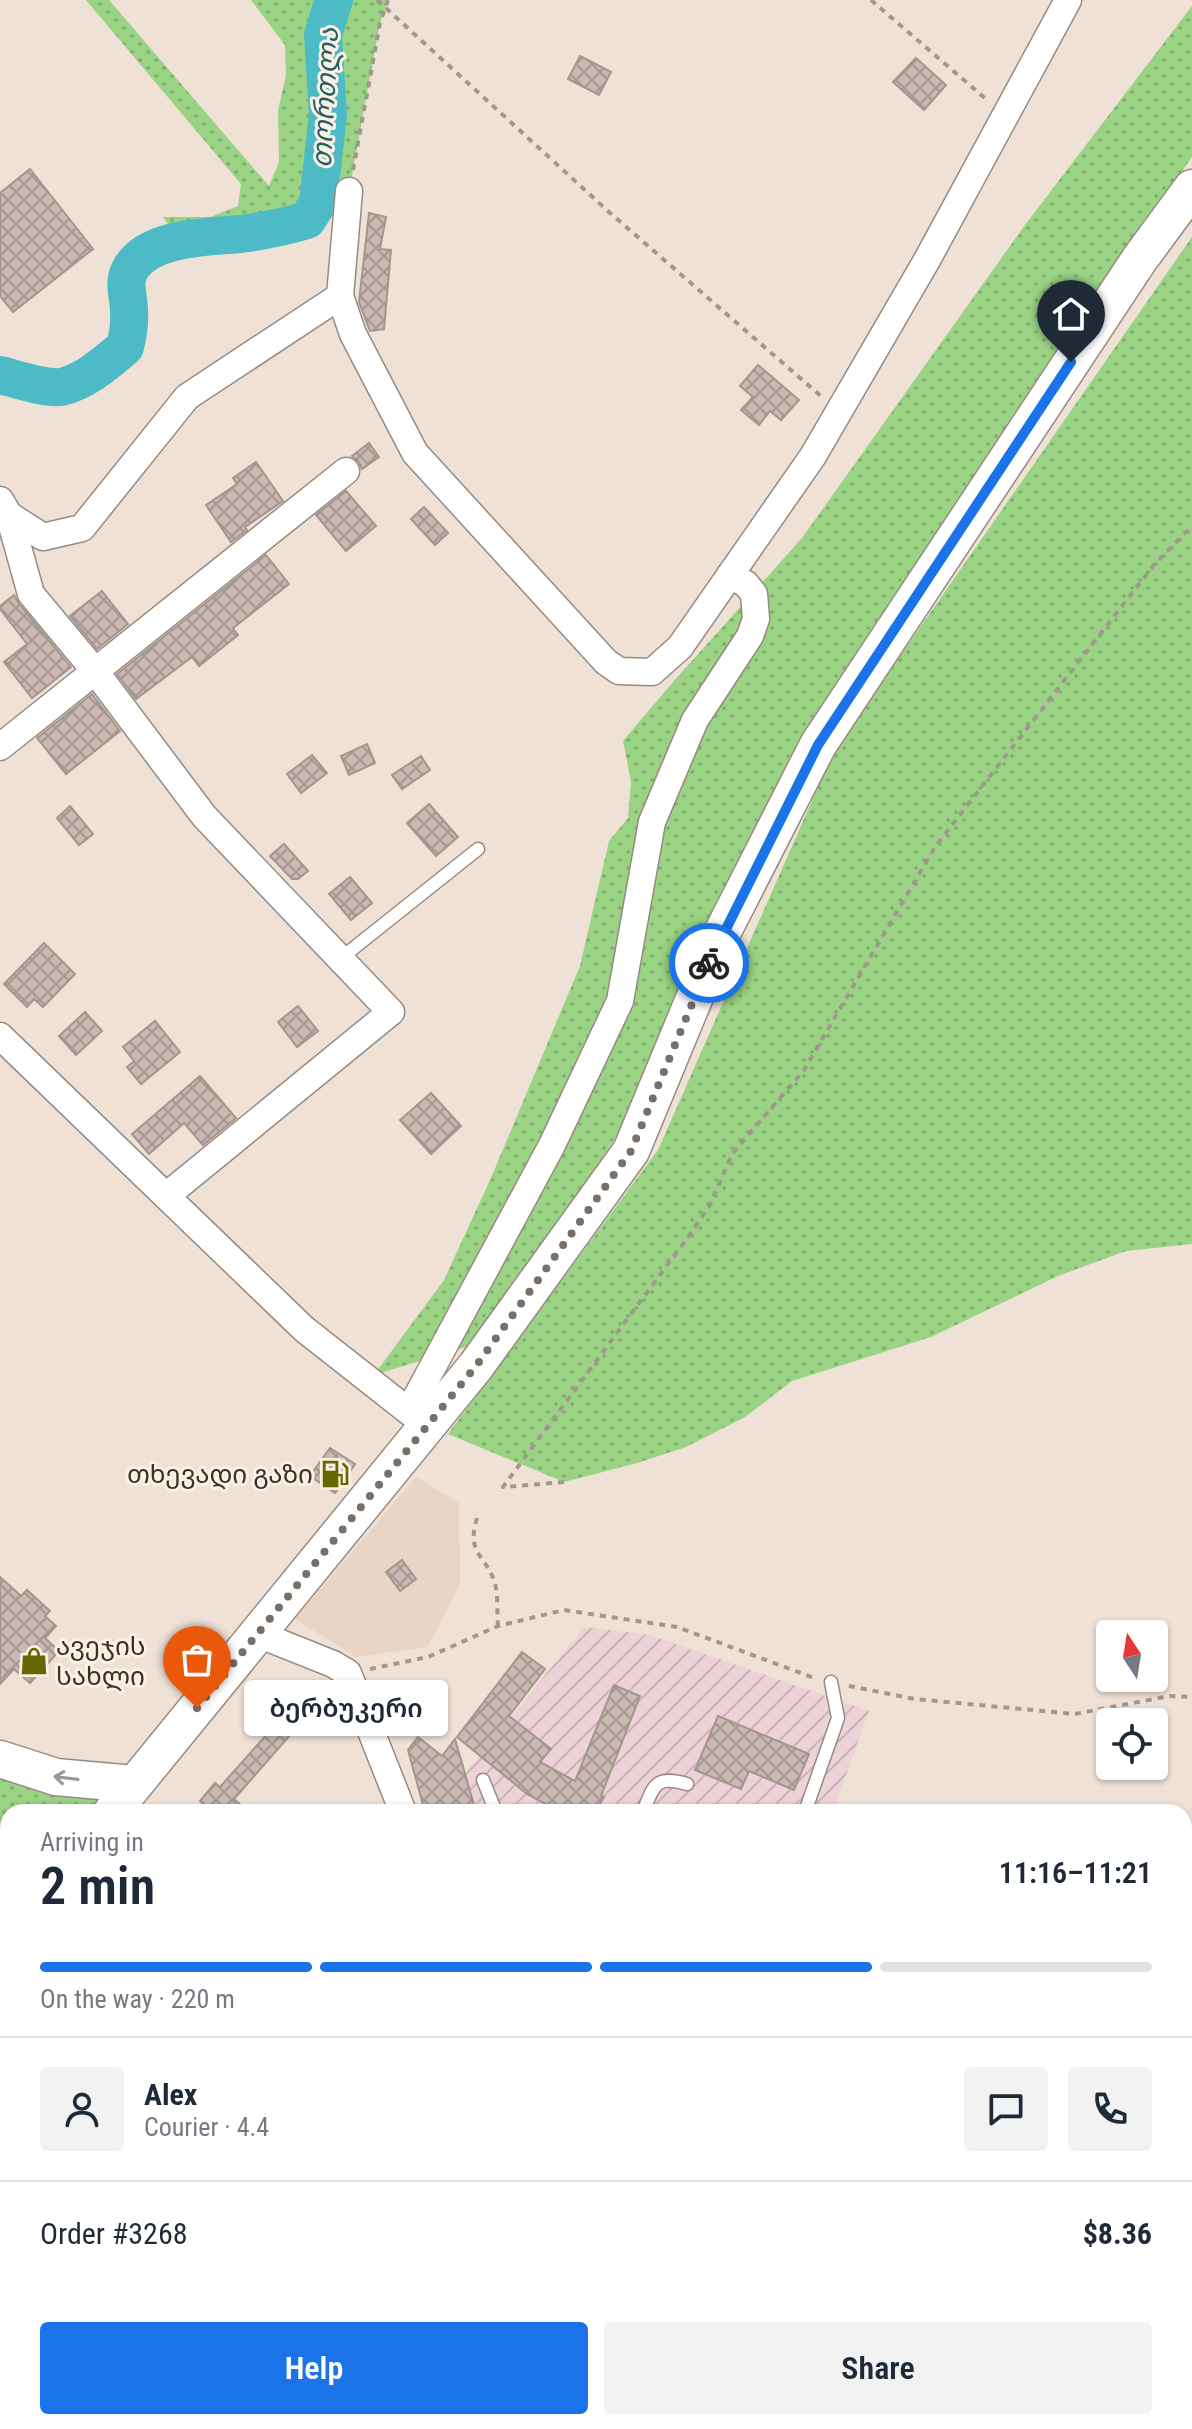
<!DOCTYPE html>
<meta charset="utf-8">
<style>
:root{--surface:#fff;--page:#f2f2f3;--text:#1f2937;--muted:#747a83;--line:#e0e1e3;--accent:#1a73e8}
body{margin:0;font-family:"Roboto Condensed","Noto Sans Georgian",sans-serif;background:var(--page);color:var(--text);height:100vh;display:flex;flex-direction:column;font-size:30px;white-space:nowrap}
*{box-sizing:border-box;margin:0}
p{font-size:26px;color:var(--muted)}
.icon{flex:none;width:44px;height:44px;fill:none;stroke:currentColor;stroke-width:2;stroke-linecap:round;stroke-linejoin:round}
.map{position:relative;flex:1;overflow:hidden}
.sheet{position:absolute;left:0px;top:1804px;width:1192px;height:626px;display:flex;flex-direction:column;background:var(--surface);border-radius:24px 24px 0 0;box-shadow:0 2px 6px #0004}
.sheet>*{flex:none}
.needle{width:52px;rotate:348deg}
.fabs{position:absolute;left:1096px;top:1620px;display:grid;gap:16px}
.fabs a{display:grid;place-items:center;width:72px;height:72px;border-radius:8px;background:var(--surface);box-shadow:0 2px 6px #0004;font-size:40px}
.pin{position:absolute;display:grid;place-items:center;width:68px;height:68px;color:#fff;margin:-82px -34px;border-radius:50% 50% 50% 0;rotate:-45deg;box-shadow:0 0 8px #0007}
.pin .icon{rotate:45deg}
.courier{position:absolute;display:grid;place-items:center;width:80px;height:80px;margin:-40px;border:6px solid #1a73e8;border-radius:50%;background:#fff;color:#222;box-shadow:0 2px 10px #0007}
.bubble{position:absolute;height:56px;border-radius:8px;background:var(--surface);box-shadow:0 2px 6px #0004;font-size:26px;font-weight:600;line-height:56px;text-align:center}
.overview em{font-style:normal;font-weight:600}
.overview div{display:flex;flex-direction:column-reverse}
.overview{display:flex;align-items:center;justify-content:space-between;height:136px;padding:0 40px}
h1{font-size:52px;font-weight:600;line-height:60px}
.bar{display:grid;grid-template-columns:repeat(4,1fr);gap:12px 8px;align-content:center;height:96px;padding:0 40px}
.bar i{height:10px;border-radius:6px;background:var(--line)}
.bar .active{background:var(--accent)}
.bar p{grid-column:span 4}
.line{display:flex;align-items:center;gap:20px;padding:0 40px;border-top:2px solid var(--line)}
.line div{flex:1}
.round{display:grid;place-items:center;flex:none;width:84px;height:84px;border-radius:8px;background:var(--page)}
.cta{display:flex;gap:16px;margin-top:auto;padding:16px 40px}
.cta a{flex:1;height:92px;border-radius:8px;background:var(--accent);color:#fff;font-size:32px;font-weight:600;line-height:92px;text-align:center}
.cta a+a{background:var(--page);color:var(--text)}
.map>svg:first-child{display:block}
.built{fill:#e8d5c5}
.industrial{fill:url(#industrial-furrows)}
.grass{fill:url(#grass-dots)}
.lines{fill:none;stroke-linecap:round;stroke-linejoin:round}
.river{stroke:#4cbbc6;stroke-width:38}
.building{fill:url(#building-cross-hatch);stroke:#a4958e;stroke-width:2}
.service-casing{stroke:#978b80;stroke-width:15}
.minor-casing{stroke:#978b80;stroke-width:29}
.secondary-casing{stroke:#978b80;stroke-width:39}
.path{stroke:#a1978f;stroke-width:4;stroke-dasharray:6 6;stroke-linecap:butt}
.service{stroke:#fff;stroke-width:12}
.minor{stroke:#fff;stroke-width:26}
.secondary{stroke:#fff;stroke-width:36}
.oneway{stroke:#9b9896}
.done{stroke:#776f68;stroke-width:8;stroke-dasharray:0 14.4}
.route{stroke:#1a73e8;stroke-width:10}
.labels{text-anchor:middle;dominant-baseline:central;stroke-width:6;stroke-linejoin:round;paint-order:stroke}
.poi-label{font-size:26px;fill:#37322d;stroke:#fcefe3;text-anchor:end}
.water-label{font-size:28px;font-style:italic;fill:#236066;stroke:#fcefe3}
</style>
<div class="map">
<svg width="1192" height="2429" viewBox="0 0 1192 2429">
<defs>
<pattern id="industrial-furrows" width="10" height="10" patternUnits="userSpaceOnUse" patternTransform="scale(2)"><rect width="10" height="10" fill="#edd2d8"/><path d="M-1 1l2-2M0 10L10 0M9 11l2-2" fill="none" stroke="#ccb5ba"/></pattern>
<pattern id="grass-dots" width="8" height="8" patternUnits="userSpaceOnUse" patternTransform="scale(2)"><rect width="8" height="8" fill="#99d383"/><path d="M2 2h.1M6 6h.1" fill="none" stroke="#7eac6c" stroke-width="1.8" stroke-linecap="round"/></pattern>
<pattern id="building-cross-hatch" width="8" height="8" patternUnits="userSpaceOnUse" patternTransform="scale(2)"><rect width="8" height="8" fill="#c9b9b2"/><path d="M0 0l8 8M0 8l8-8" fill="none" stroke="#a49791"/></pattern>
</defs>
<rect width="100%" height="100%" fill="#efe1d6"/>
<path class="built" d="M416 1477 459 1503 460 1585 427 1647 356 1657 295 1619Z"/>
<g class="industrial">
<path d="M584 1627 650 1635 869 1711 833 1812H434Z"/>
<path d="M345 2422H790L788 2429H342Z"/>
</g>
<g class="grass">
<path d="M86 0H109L269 186 279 162 278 110 286 75 285 45 251 0H388L380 23 350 186 322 163 318 203 307 220 282 228 180 241 163 217H210L238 206 241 184Z"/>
<path d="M1192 6V157L1010 423 621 1129 482 1342 374 1375 444 1280 491 1178 580 966 609 841 628 818 631 781 623 741 673 682 802 538 1025 225Z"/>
<path d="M1192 237V1244L1126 1251 1058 1276 931 1337 792 1381 745 1417 686 1447 637 1463 564 1482 448 1434 658 1150 834 751Z"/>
<path d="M0 1759 134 1784 112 1812H8V1941L0 1950Z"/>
</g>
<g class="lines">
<path class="river" d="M0 375C16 379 45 389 61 387 85 382 107 362 125 347 128 335 130 324 129 311 129 296 122 282 131 268 150 237 207 237 240 234 263 231 285 227 307 220L318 203 328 114 323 35 334 0"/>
</g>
<g class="building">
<path d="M580 56 611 72 599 95 568 79Z"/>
<path d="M916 58 946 85 924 110 893 82Z"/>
<path d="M30 169 93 249 13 312 0 296V193Z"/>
<path d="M369 213 386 217 380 249 391 250 384 329 370 331 359 302Z"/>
<path d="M758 365 799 400 781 420 770 411 759 425 741 410 753 397 740 386Z"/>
<path d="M369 443 379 457 362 469 359 462 352 456Z"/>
<path d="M256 462 283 501 245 527 247 530 231 542 206 505 237 484 233 478Z"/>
<path d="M346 491 376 526 346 551 316 515Z"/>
<path d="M424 507 448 533 435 545 411 519Z"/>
<path d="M266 555 289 584 233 628 238 635 199 666 192 657 136 699 117 674Z"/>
<path d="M102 591 128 624 97 649 70 616Z"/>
<path d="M14 595 19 604 71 667 32 698 4 662 27 644 0 609V606Z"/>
<path d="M92 694 120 731 66 774 37 738Z"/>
<path d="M367 744 375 763 349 775 341 756Z"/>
<path d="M312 755 327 773 301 793 287 774Z"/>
<path d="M421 756 430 770 402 789 392 775Z"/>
<path d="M429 804 458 837 436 856 407 823Z"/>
<path d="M70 806 93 834 79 845 57 818Z"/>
<path d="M284 844 308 871 298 879H292L270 856Z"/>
<path d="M350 877 372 903 351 920 329 894Z"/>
<path d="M44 943 75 974 43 1007 34 999 27 1007 4 984Z"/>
<path d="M298 1006 318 1031 297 1047 278 1022Z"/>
<path d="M85 1012 102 1031 76 1055 59 1036Z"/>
<path d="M155 1021 180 1052 141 1084 127 1067 134 1061 123 1047Z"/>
<path d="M200 1076 236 1118 203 1145 184 1123 149 1154 132 1134Z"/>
<path d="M431 1093 461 1126 431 1154 400 1120Z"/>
<path d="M330 1448 355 1464 335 1493 310 1476Z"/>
<path d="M402 1560 416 1579 400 1591 386 1572Z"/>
<path d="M0 1577 21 1596 27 1590 50 1611 45 1616 56 1626 45 1638 59 1651 30 1683 14 1669 0 1684Z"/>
<path d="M522 1652 545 1669 509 1716 551 1749 540 1762 575 1781 614 1685 640 1696 601 1796 604 1797 595 1812H560L527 1794 457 1737Z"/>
<path d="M314 1681 327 1693 234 1799 249 1812H212L200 1801 215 1783 220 1787Z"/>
<path d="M718 1716 809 1754 794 1790 749 1771 741 1789 695 1770Z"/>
<path d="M418 1737 442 1756 455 1739 476 1812H425L408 1750Z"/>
</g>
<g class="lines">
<defs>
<g id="service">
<path d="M340 959 478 849"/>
<path d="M483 1780 496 1812"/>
<path d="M643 1812C654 1785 655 1775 687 1784"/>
<path d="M805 1812 838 1718 831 1682"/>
<path d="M410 2429 414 2422"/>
<path d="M528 2429 530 2422"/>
<path d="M647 2429 650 2422"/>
<path d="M1147 2429 1148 2422"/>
</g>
<g id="minor">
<path d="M349 191 340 296 353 334 415 453 606 662 619 671 652 672 680 647 813 456 927 260 1068 0"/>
<path d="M0 500 9 515 31 594 95 671 204 816 391 1012 166 1196"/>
<path d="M9 515 43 537 82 528 187 397 340 296"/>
<path d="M0 747 346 471"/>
<path d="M0 1036 304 1329 421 1421"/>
<path d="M409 1411 552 1145 620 1001 652 822 695 720 750 636 756 619 754 594 746 584 730 575"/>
<path d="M258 1634 333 1664 348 1673 403 1812"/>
<path d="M0 2162 8 2149"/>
<path d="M1184 2270 1192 2272"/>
<path d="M0 2274 8 2277"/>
<path d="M1161 2422 1172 2429"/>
</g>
<g id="secondary">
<path d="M0 1759 56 1777 134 1784"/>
<path d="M112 1812 476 1366 631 1151 718 941 818 745 1139 260 1192 188"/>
<path d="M0 1950 8 1941"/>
</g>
</defs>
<use href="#service" class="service-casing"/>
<use href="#minor" class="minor-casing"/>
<use href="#secondary" class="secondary-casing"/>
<g class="path">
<path d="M377 0 609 212 822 397"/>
<path d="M871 0 987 100"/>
<path d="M353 170 380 23 388 0"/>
<path d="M564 1482 503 1487 691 1233 710 1205 732 1154 804 1070 935 847 1153 566 1192 526"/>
<path d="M477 1518C465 1557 489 1555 496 1588 498 1600 497 1614 498 1626"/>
<path d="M370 1669 428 1657 498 1626 564 1610 677 1627 817 1679"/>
<path d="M849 1686 915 1699 1075 1714 1170 1696 1192 1697"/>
<path d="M0 2355 8 2370"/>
<path d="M19 2429V2422"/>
</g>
<use href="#service" class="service"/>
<use href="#minor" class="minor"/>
<use href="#secondary" class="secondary"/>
</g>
<defs><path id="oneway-shaft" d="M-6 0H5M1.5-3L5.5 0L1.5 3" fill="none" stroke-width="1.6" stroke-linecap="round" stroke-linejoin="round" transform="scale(2)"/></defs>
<use class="oneway" href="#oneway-shaft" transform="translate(66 1778) rotate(-173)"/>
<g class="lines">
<path class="done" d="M197 1708 476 1366 631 1151 709 963"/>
<path class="route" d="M709 963 818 745 1071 362"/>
</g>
<defs>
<symbol id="fuel-bare" viewBox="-9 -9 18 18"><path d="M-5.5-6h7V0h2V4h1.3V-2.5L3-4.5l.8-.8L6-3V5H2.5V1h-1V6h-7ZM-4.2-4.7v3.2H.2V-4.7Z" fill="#676600" stroke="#fcefe3" stroke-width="2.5" paint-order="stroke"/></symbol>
<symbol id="shop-bare" viewBox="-9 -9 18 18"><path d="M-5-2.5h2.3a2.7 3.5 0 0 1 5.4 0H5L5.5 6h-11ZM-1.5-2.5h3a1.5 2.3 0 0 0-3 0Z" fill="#676600" stroke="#fcefe3" stroke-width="2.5" paint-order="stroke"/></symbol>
</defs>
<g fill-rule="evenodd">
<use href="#fuel-bare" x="315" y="1454" width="40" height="40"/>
<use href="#shop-bare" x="14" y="1641" width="40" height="40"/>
</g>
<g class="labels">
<g class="poi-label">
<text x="313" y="1474">თხევადი გაზი</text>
<text x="56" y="1646" text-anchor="start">ავეჯის<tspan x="56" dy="30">სახლი</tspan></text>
</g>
<g class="water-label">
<text transform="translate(325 98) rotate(-87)">თორთლა</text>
</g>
</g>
</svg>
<div class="fabs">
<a><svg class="needle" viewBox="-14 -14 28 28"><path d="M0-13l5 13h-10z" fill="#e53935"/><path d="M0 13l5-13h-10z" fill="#747a83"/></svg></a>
<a><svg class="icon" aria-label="locate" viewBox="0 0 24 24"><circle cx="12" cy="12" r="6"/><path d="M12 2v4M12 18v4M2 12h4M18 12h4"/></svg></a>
</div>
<div class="pin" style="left:197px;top:1708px;background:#ea580c"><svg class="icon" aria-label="bag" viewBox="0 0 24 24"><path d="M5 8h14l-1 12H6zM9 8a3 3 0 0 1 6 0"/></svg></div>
<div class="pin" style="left:1071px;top:362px;background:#1f2937"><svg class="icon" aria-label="home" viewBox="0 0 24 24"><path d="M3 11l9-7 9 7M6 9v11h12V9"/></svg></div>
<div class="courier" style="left:709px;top:963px"><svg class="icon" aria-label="bike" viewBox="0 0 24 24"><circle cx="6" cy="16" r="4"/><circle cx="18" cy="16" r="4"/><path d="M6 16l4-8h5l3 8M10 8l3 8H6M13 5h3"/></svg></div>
<div class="bubble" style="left:244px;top:1680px;width:204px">ბერბუკერი</div>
<section class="sheet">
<div class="overview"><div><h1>2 min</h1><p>Arriving in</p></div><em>11:16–11:21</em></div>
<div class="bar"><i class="active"></i><i class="active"></i><i class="active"></i><i></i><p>On the way · 220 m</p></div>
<div class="line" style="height:144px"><a class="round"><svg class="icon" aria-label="person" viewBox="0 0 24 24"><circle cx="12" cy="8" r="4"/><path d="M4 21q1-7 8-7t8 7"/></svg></a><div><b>Alex</b><p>Courier · 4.4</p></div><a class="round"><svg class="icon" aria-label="chat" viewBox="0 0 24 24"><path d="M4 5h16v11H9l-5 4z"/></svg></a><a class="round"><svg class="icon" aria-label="phone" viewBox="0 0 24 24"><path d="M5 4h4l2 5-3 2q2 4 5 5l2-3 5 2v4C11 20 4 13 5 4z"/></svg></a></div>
<div class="line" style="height:104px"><div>Order #3268</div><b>$8.36</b></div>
<div class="cta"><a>Help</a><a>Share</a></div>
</section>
</div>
